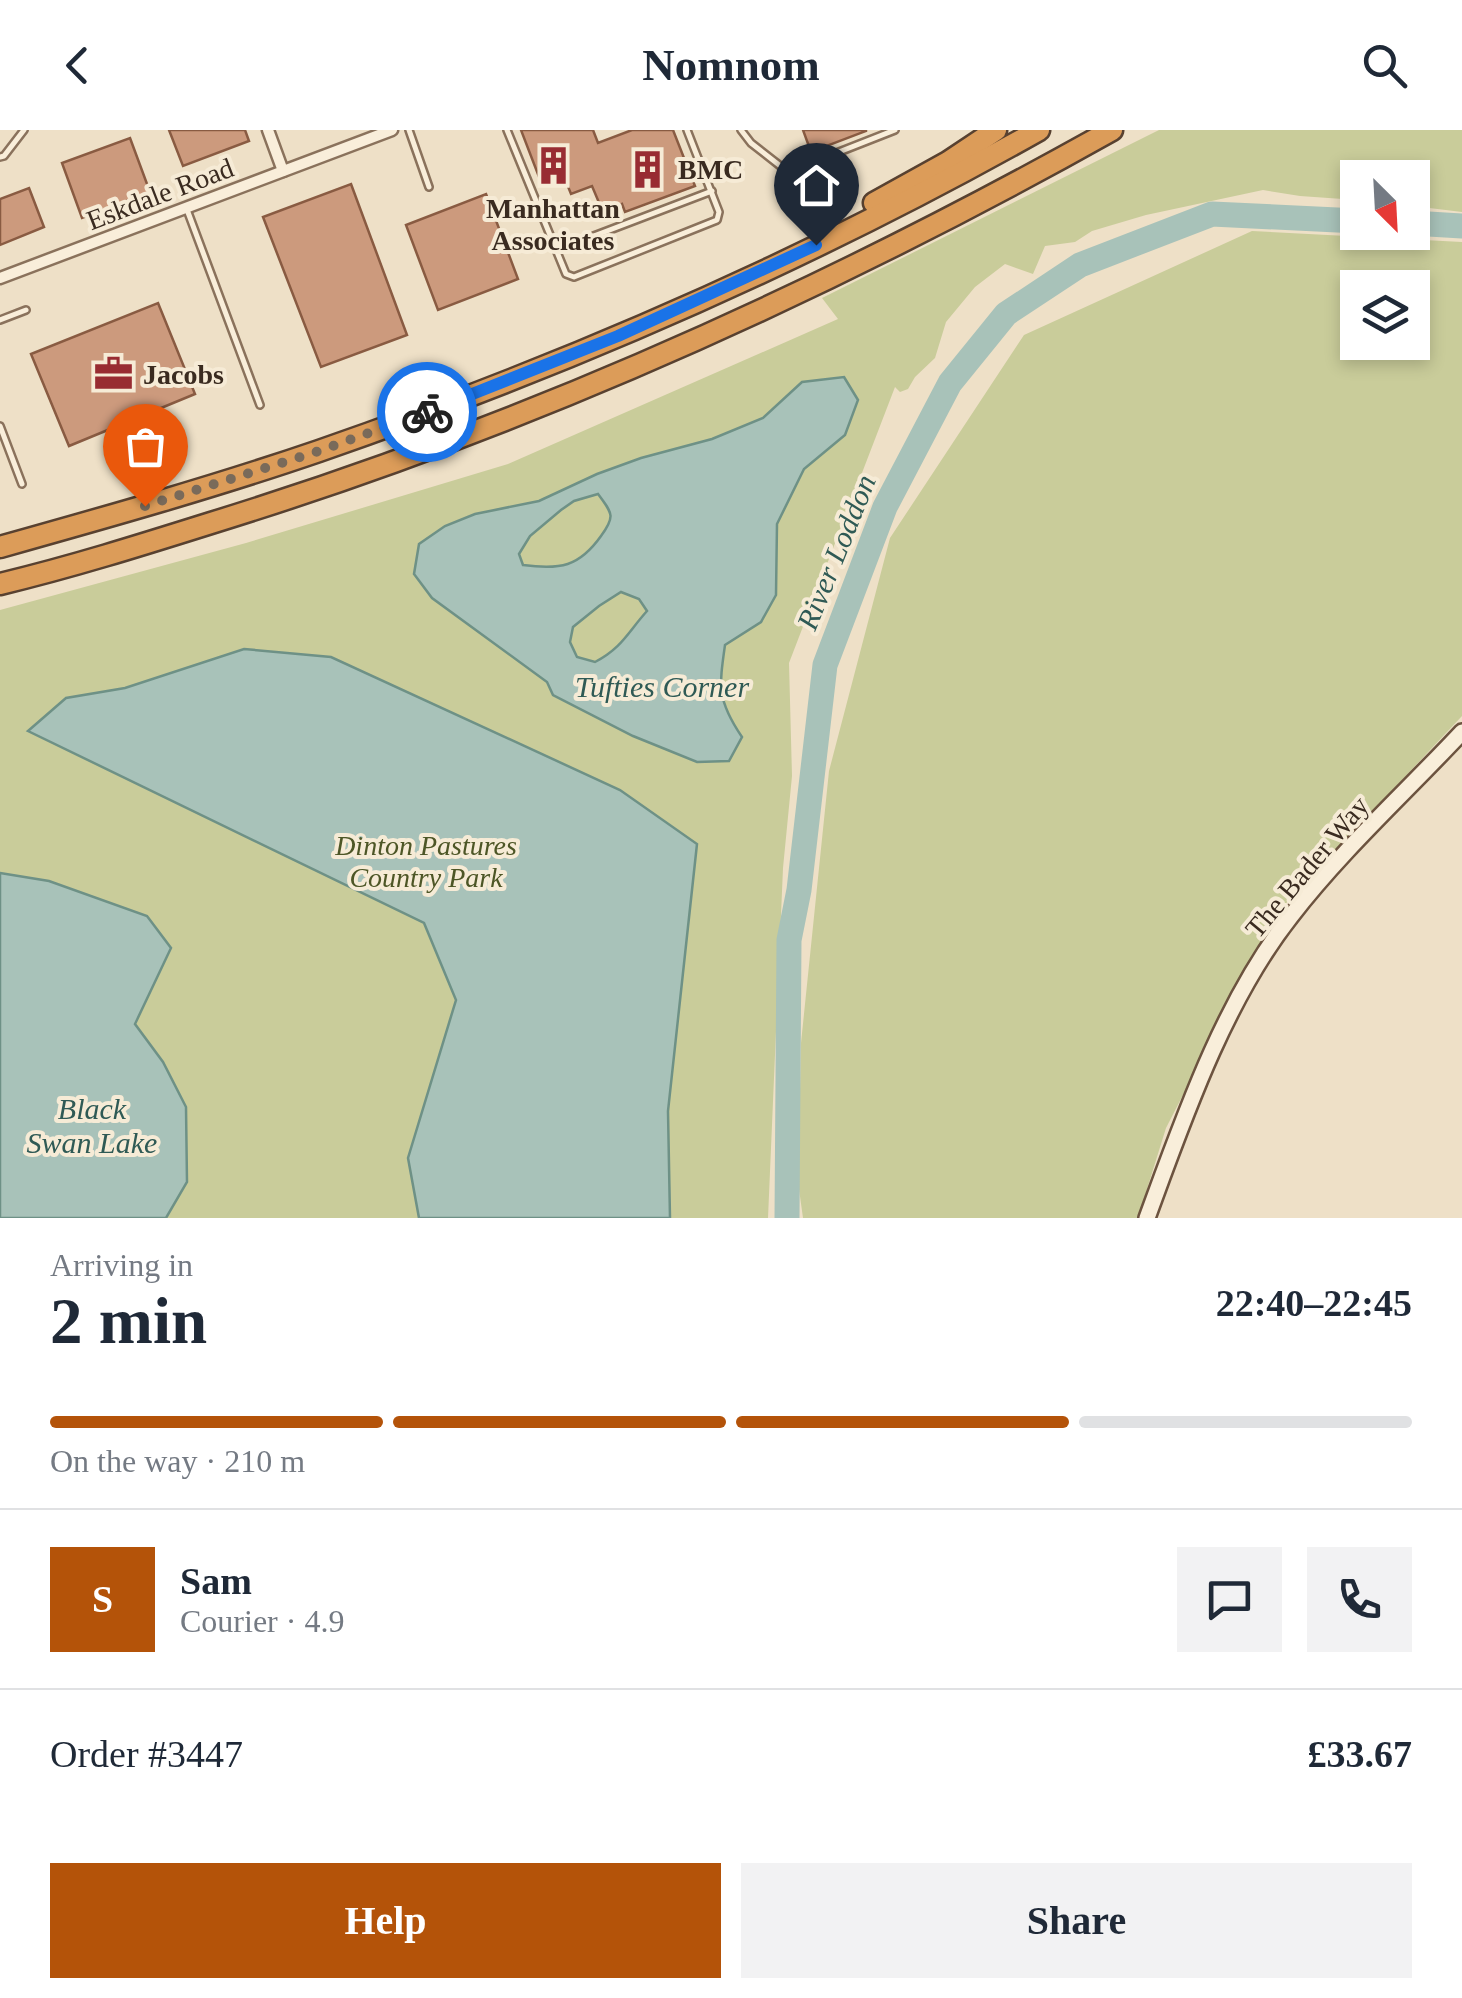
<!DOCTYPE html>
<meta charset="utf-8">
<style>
:root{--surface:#fff;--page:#f2f2f3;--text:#1f2937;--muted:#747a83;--line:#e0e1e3;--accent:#b45309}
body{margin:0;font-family:Georgia,serif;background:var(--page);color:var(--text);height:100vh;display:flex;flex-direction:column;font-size:38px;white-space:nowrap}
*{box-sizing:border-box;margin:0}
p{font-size:32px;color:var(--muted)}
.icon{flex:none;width:55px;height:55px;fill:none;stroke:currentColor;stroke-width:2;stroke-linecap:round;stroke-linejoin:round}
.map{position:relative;height:1088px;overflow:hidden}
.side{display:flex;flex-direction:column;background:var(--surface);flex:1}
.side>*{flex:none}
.needle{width:65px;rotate:156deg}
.tools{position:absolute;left:1340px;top:30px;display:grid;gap:20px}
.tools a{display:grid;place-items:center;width:90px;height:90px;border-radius:0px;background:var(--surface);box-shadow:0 5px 15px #0003;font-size:50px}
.pin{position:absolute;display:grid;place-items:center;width:85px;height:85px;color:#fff;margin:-102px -42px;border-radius:50% 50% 50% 0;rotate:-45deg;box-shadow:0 0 10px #0007}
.pin .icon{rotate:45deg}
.courier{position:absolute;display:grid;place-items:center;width:100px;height:100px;margin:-50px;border:8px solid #1a73e8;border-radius:50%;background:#fff;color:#222;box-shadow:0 2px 12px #0007}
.overview em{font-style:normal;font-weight:700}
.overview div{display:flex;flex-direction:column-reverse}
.overview{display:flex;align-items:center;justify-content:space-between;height:170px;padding:0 50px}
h1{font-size:65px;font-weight:700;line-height:75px}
.bar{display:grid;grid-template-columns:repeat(4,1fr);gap:15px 10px;align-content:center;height:120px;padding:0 50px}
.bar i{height:12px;border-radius:8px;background:var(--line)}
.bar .active{background:var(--accent)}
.bar p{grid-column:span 4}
.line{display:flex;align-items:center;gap:25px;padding:0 50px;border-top:2px solid var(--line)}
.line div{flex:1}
.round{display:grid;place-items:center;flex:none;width:105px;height:105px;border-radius:0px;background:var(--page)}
.primary-button{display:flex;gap:20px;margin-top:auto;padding:20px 50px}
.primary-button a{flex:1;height:115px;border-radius:0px;background:var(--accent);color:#fff;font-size:40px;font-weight:700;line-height:115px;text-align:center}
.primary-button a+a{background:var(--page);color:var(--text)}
header{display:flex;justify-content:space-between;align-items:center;height:130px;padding:0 50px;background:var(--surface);font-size:45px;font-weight:700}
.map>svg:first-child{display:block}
.green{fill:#c9cc9a;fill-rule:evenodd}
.water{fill:#a8c2b9;stroke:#6e9186;stroke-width:2.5;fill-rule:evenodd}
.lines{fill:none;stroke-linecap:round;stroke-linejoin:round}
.river{stroke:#a8c2b9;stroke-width:25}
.building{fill:#cc9a7d;stroke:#895b42;stroke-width:2.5}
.lane-casing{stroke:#8a725c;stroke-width:10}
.street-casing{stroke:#8a725c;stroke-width:15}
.secondary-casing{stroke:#6c533f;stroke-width:20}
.highway-casing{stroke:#584130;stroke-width:25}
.lane{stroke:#f9eeda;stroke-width:5}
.street{stroke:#f9eeda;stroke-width:10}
.secondary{stroke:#f9eeda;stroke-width:15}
.highway{stroke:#dc9c59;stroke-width:20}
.done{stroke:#796a5a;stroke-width:10;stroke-dasharray:0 18}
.route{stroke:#1a73e8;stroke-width:12}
.labels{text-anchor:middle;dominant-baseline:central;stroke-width:8;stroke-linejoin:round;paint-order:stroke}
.poi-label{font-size:28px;font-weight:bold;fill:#3a2b20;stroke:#f6ebd6;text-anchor:start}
.street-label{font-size:28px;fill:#3a2b20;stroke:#f6ebd6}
.park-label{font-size:28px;font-style:italic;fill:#4d5626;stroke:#f6ebd6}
.water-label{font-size:30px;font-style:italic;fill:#2f5a55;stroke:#f6ebd6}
</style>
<header><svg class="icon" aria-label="back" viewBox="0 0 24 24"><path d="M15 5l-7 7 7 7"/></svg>Nomnom<svg class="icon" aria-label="search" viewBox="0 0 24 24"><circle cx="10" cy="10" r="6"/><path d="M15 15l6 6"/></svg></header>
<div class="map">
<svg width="1462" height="1088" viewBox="0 0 1462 1088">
<rect width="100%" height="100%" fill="#eee0c7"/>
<g class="green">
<path d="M1159 0H1462V82L1413 76 1412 48H1358L1357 70 1300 66 1263 60 1146 85 1092 101 1075 112 1045 116 1033 144 1005 134 975 157 946 192 935 228 915 247 908 259 900 262 895 257 789 533 792 646 783 738 768 1088H0V480L246 413 508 334 838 189 822 168Z"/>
<path d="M1252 101 1462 112V586L1276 784 1166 998 1138 1088H803L798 1052 801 913 829 641 890 408 1024 205ZM1358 158H1412V212H1358Z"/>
</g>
<g class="water">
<path d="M844 247 858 270 845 305 804 339 777 394 776 465 761 492 725 515C719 557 717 570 742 607L729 631 697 632 633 606 553 565 547 552 432 468 414 444 419 414 445 396 475 384 539 371 597 344 641 328 712 309 763 288 802 252ZM598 364C612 383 616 386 601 406 579 437 560 440 523 435L519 424 530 406 561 380 574 371ZM621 462 639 469 647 481C628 502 622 518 595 532L577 527 570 512 573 497 599 476Z"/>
<path d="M244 519 331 527 620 660 697 714 668 981 670 1088H419L408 1028 456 870 424 793 28 601 66 568 125 558Z"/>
<path d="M0 743 49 751 147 786 171 818 135 894 163 932 186 977 187 1052 166 1088H0Z"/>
</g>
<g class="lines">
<g class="river">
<path d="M1412 93 1462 96"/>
<path d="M787 1088 789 810 799 760 825 535 885 377 950 253 1006 184 1080 135 1212 84 1358 91"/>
</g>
</g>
<g class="building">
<path d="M169 0H245L249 11 183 36Z"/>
<path d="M521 0H593L598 13 632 0H673L695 56 625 82 622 74 603 82 592 56 571 64 561 39 539 47Z"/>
<path d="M803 0H866V1L811 22Z"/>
<path d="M130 8 150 62 82 88 62 33Z"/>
<path d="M351 54 407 205 321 237 263 87Z"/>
<path d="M29 58 44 97 0 115V69Z"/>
<path d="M486 64 518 149 438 180 406 95Z"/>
<path d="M158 173 195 264 69 316 31 224Z"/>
</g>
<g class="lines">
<defs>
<g id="lane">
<path d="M409 0 429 57"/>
<path d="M507 0 566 144 574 147 717 90 719 82 687 0"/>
<path d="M741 0 751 13 788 42 895 0"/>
<path d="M0 27 4 26 24 0"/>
<path d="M186 77 260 275"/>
<path d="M557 120 712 61"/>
<path d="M0 190 26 180"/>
<path d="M0 296 22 354"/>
</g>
<g id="street">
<path d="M268 0 283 41"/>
<path d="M0 148 392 0"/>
</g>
<path id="secondary" d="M1147 1088C1184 987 1224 871 1291 786 1342 720 1405 663 1462 602"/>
<g id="highway">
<path d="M874 73 948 32 996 0"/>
<path d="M0 417C107 387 214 357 319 321 567 235 810 129 1039 0"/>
<path d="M0 454C71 437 141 415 211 393 526 296 825 161 1112 0"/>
</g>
</defs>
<use href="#lane" class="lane-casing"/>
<use href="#street" class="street-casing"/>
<use href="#secondary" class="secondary-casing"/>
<use href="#highway" class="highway-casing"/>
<use href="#lane" class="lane"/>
<use href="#street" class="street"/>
<use href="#secondary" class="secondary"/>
<use href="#highway" class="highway"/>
</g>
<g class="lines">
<path class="done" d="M145 376 316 322 427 282"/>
<path class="route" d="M427 282 618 206 816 115"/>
</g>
<defs>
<symbol id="building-bare" viewBox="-9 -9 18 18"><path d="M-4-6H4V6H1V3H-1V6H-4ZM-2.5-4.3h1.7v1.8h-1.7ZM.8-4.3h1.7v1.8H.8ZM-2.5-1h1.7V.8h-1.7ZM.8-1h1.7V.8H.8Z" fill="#982c32" stroke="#f6ebd6" stroke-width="2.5" paint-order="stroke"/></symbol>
<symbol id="office-bare" viewBox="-9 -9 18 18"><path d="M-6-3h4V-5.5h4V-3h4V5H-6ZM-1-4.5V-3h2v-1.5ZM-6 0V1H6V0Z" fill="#982c32" stroke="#f6ebd6" stroke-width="2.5" paint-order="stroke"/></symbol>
</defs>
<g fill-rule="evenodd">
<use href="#building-bare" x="526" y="8" width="55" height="55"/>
<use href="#building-bare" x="620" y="12" width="55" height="55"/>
<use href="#office-bare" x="86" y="216" width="55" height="55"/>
</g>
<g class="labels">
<g class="poi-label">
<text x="678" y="39">BMC</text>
<text x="553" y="78" text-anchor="middle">Manhattan<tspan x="553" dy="32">Associates</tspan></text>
<text x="143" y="244">Jacobs</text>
</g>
<g class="street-label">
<text transform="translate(160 64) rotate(-21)">Eskdale Road</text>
<text transform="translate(1307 737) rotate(-50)">The Bader Way</text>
</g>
<g class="park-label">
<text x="426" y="715">Dinton Pastures<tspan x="426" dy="32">Country Park</tspan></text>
</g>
<g class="water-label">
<text transform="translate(836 422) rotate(-68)">River Loddon</text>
<text x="662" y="556">Tufties Corner</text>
<text x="92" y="978">Black<tspan x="92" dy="34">Swan Lake</tspan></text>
</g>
</g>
</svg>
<div class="tools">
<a><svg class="needle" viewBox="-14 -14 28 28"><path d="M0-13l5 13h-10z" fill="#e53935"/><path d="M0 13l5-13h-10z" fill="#747a83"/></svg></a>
<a><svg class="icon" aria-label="layers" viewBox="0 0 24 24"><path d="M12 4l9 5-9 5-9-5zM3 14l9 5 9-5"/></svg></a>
</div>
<div class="pin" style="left:145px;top:376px;background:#ea580c"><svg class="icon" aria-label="bag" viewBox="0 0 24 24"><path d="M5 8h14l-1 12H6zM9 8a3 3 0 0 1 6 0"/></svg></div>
<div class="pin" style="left:816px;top:115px;background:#1f2937"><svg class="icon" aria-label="home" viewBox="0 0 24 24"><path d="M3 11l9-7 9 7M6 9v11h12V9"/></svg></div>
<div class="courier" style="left:427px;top:282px"><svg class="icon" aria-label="bike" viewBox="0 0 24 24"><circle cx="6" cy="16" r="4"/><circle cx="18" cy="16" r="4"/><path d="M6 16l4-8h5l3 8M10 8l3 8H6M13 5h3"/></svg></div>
</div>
<section class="side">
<div class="overview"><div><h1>2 min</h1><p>Arriving in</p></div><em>22:40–22:45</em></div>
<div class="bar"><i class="active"></i><i class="active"></i><i class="active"></i><i></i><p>On the way · 210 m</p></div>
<div class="line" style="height:180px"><b class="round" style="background:var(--accent);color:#fff">S</b><div><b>Sam</b><p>Courier · 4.9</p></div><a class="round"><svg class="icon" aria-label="chat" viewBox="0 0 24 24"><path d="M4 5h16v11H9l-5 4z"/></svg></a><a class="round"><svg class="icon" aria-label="phone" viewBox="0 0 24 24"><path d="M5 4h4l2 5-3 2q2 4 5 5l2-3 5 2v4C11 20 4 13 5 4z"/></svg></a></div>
<div class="line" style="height:130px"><div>Order #3447</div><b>£33.67</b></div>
<div class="primary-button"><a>Help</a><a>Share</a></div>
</section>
